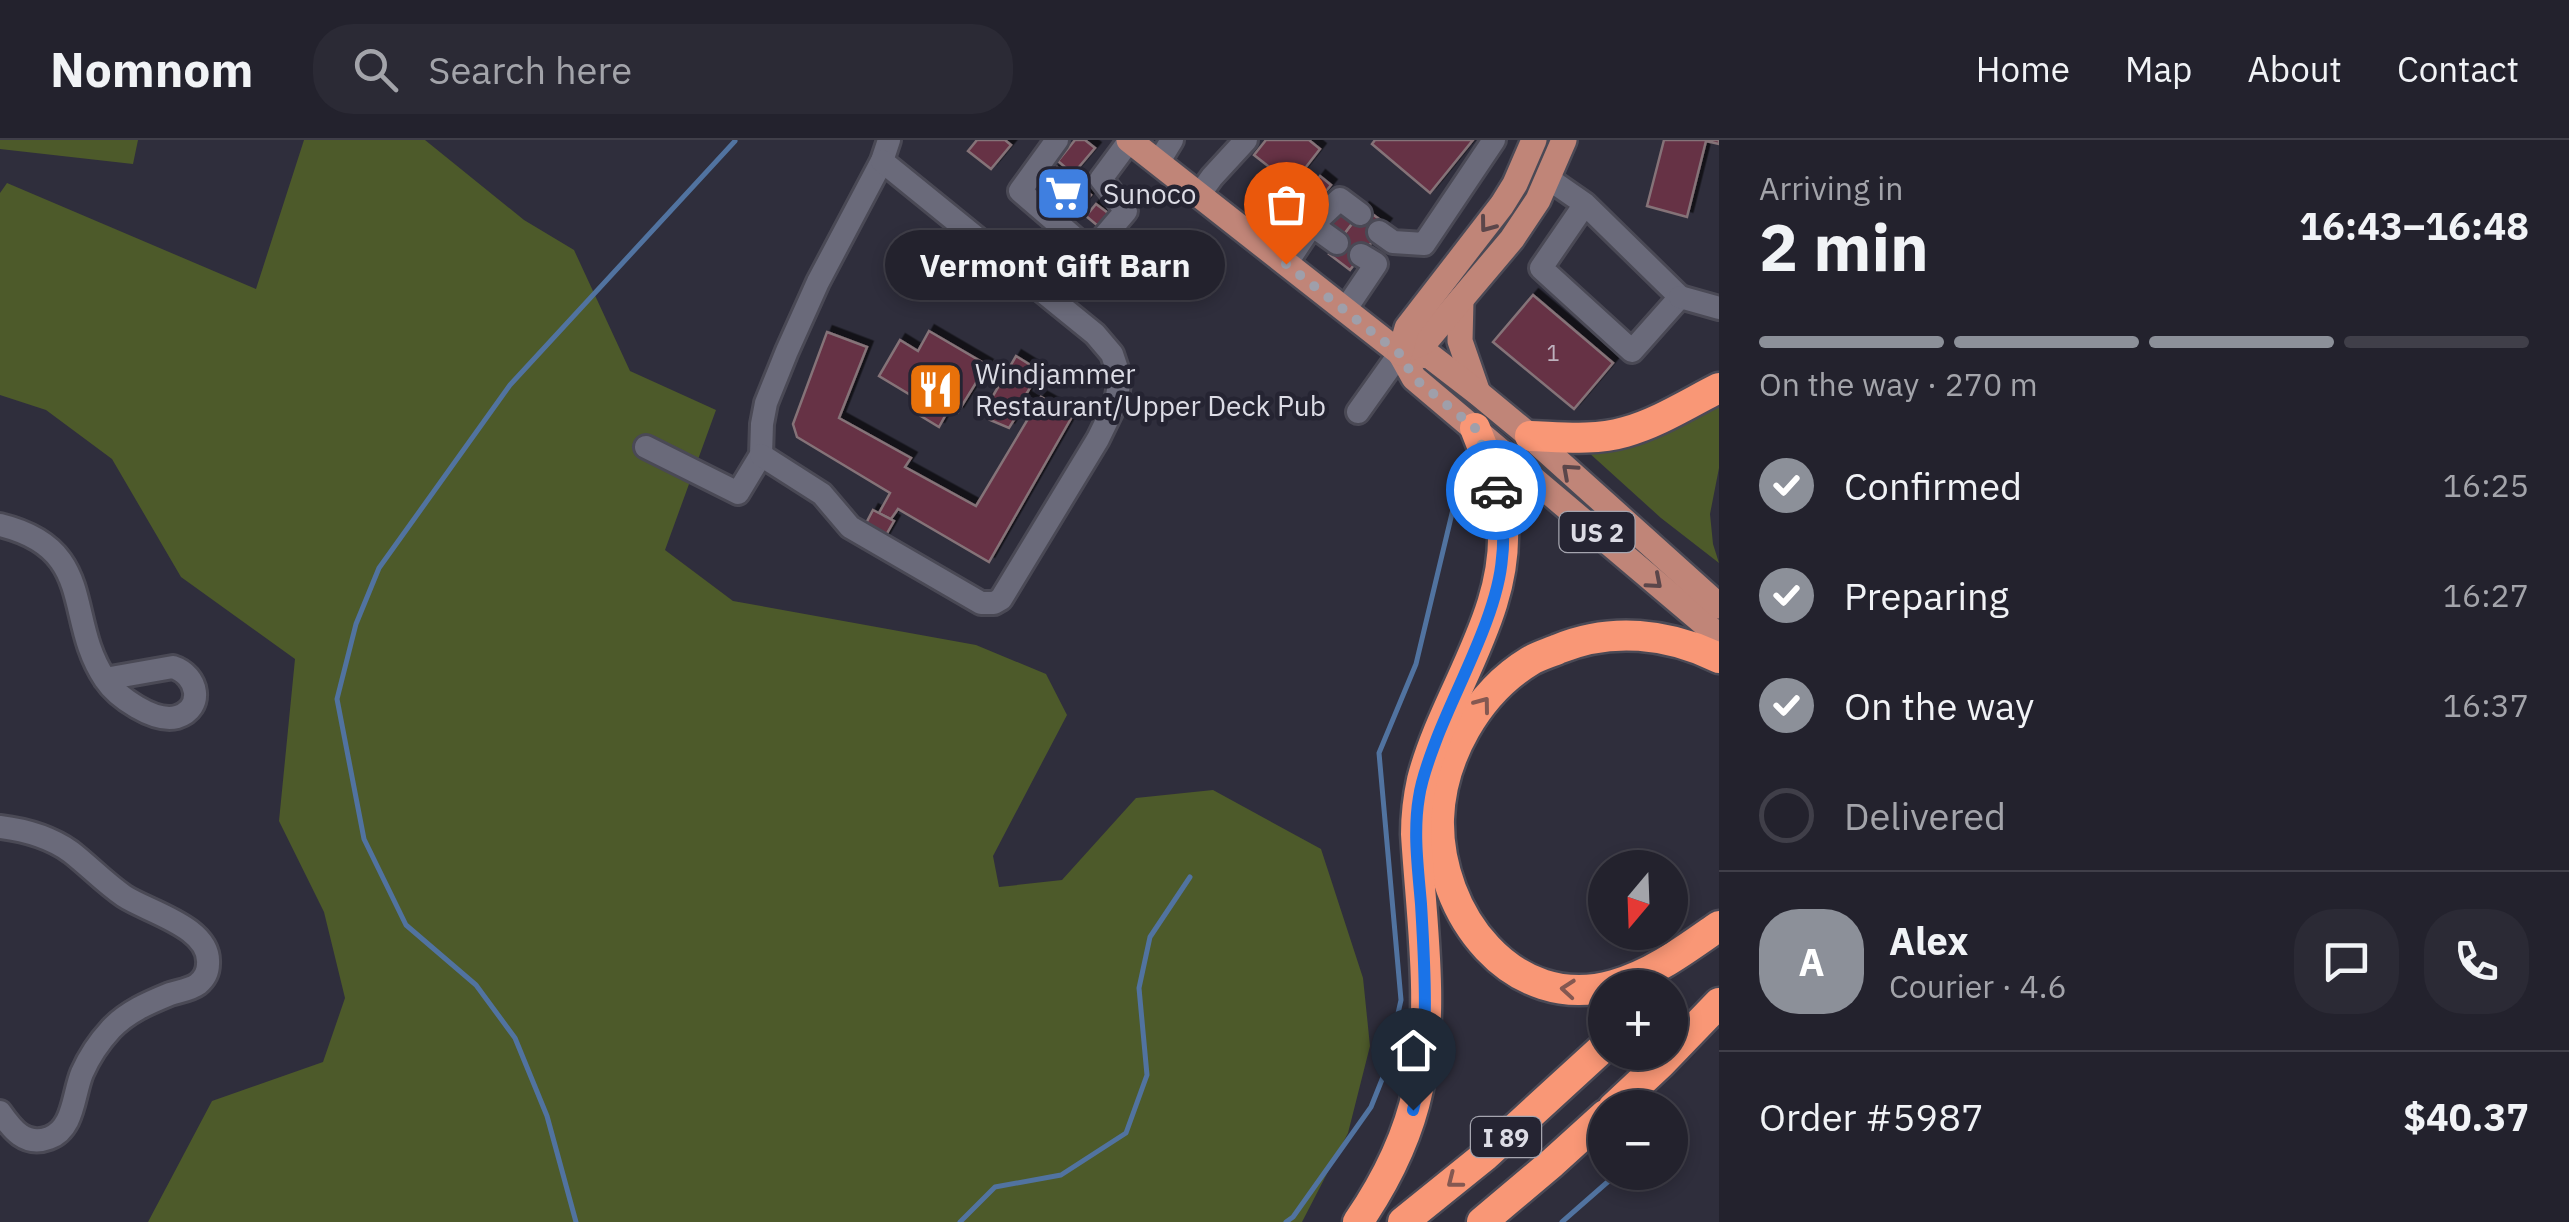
<!DOCTYPE html>
<meta charset="utf-8">
<style>
:root{--surface:#23222d;--page:#2b2a35;--text:#f1f3f6;--muted:#a3a4aa;--line:#403f49;--accent:#8c9099}
body{margin:0;font-family:"IBM Plex Sans",sans-serif;background:var(--page);color:var(--text);height:100vh;display:flex;flex-direction:column;font-size:38px;white-space:nowrap}
*{box-sizing:border-box;margin:0}
p{font-size:32px;color:var(--muted)}
.icon{flex:none;width:55px;height:55px;fill:none;stroke:currentColor;stroke-width:2;stroke-linecap:round;stroke-linejoin:round}
.map{position:relative;flex:1;overflow:hidden}
.sheet{display:flex;flex-direction:column;background:var(--surface);width:850px}
.sheet>*{flex:none}
.needle{width:65px;rotate:199deg}
.fabs{position:absolute;left:1588px;top:710px;display:grid;gap:20px}
.fabs a{display:grid;place-items:center;width:100px;height:100px;border-radius:50%;background:var(--surface);box-shadow:0 5px 15px #0003,0 0 0 2px var(--line);font-size:50px}
.pin{position:absolute;display:grid;place-items:center;width:85px;height:85px;color:#fff;margin:-102px -42px;border-radius:50% 50% 50% 0;rotate:-45deg;box-shadow:0 0 10px #0007}
.pin .icon{rotate:45deg}
.courier{position:absolute;display:grid;place-items:center;width:100px;height:100px;margin:-50px;border:8px solid #1a73e8;border-radius:50%;background:#fff;color:#222;box-shadow:0 2px 12px #0007}
.bubble{position:absolute;height:70px;border-radius:35px;background:var(--surface);box-shadow:0 5px 15px #0003,0 0 0 2px var(--line);font-size:32px;font-weight:700;line-height:70px;text-align:center}
.summary em{font-style:normal;font-weight:700}
.summary div{display:flex;flex-direction:column-reverse}
.summary{display:flex;align-items:center;justify-content:space-between;height:170px;padding:0 40px}
h1{font-size:65px;font-weight:700;line-height:75px}
.bar{display:grid;grid-template-columns:repeat(4,1fr);gap:15px 10px;align-content:center;height:120px;padding:0 40px}
.bar i{height:12px;border-radius:8px;background:var(--line)}
.bar .current{background:var(--accent)}
.bar p{grid-column:span 4}
.line{display:flex;align-items:center;gap:25px;padding:0 40px;border-top:2px solid var(--line)}
.line div{flex:1}
.round{display:grid;place-items:center;flex:none;width:105px;height:105px;border-radius:40px;background:var(--page)}
ol{padding:0 40px;list-style:none}
li{display:flex;align-items:center;gap:30px;height:110px}
li p{margin-inline-start:auto}
li .icon{padding:10px;border-radius:50%;background:var(--accent);color:#fff;stroke-width:4}
li:last-child{color:var(--muted)}
li i{width:55px;height:55px;border:5px solid var(--line);border-radius:50%}
header{display:flex;align-items:center;gap:60px;box-sizing:border-box;height:140px;padding:0 50px;background:var(--surface);border-bottom:2px solid var(--line)}
header strong{font-size:48px}
nav{display:flex;gap:55px;margin-inline-start:auto;font-size:35px}
.search{width:700px;height:90px;background:var(--page);display:flex;align-items:center;gap:25px;box-sizing:border-box;padding:0 35px;border-radius:40px;color:var(--muted);font-size:38px}
main{display:flex;flex:1;min-height:0}
.map>svg:first-child{display:block}
.green{fill:#4d5a2a}
.lines{fill:none;stroke-linecap:round;stroke-linejoin:round}
.stream{stroke:#5173a0;stroke-width:5}
.building{fill:#663045;stroke:#857378;stroke-width:2.5;filter:url(#shadow)}
.minor-casing{stroke:#4a4955;stroke-width:28}
.major-casing{stroke:#4a4955;stroke-width:30}
.highway-casing{stroke:#4a4955;stroke-width:35}
.minor{stroke:#6a6a7a;stroke-width:22}
.major{stroke:#c08578;stroke-width:25}
.highway{stroke:#f99776;stroke-width:30}
.oneway{stroke:#5b464a}
.oneway2{stroke:#845851}
.done{stroke:#9f9faa;stroke-width:10;stroke-dasharray:0 18}
.route{stroke:#1a73e8;stroke-width:12}
.labels{text-anchor:middle;dominant-baseline:central;stroke-width:9;stroke-linejoin:round;paint-order:stroke}
.number-label{font-size:22px;fill:#beb1bd}
.shield{fill:#252432;stroke:#a5a5af;stroke-width:2.5}
.shield-label{font-size:25px;font-weight:bold;fill:#dcdce5}
.poi-label{font-size:28px;fill:#dcdce5;stroke:#252432;text-anchor:start}
</style>
<header>
<strong>Nomnom</strong>
<div class="search"><svg class="icon" aria-label="search" viewBox="0 0 24 24"><circle cx="10" cy="10" r="6"/><path d="M15 15l6 6"/></svg>Search here</div>
<nav><a>Home</a><a>Map</a><a>About</a><a>Contact</a></nav>
</header>
<main>
<div class="map">
<svg width="1719" height="1082" viewBox="0 0 1719 1082">
<defs>
<filter id="shadow"><feDropShadow dx="5.5" dy="-5.5" stdDeviation="0" flood-color="#0009"/></filter>
</defs>
<rect width="100%" height="100%" fill="#2f2e3c"/>
<g class="green">
<path d="M0 0H138L133 24 0 9Z"/>
<path d="M304 0H425L524 80 574 110 630 231 716 270 665 410 733 461 976 505 1046 534 1067 575 993 716 999 747 1062 740 1136 658 1213 650 1321 709 1363 838 1370 906 1348 993 1302 1082H148L212 961 323 922 345 858 324 772 279 681 295 519 181 437 112 319 46 270 0 255V53L7 43 256 149Z"/>
<path d="M1719 261V328L1710 374 1713 404 1719 423 1661 378 1587 311Z"/>
</g>
<g class="lines">
<g class="stream">
<path d="M1670 987 1679 978"/>
<path d="M576 1082 547 976 515 898 476 845 406 785 364 699 337 559 356 484 379 428 510 245 735 1"/>
<path d="M960 1082 995 1047 1061 1035 1126 993 1147 935 1139 848 1150 797 1190 737"/>
<path d="M1286 1082 1293 1077 1371 967 1385 932 1401 860 1379 613 1416 524 1454 365"/>
<path d="M1562 1082 1619 1032"/>
</g>
</g>
<g class="building">
<path d="M977 0H1005L1011 5 991 29 968 11Z"/>
<path d="M1075 0H1085L1095 8 1073 34 1058 21Z"/>
<path d="M1266 0H1309L1320 9 1292 45 1254 15Z"/>
<path d="M1375 0H1473L1430 53 1372 4Z"/>
<path d="M1664 0H1719V4L1706 1 1687 77 1647 66Z"/>
<path d="M1057 27 1091 55 1071 79 1037 51Z"/>
<path d="M1320 36 1331 45 1322 56 1311 48Z"/>
<path d="M1096 64 1108 73 1098 86 1086 76Z"/>
<path d="M1364 68 1386 84 1350 130 1329 114Z"/>
<path d="M1341 71 1354 81 1344 94 1331 85Z"/>
<path d="M1533 155 1613 223 1574 269 1493 202Z"/>
<path d="M929 191 987 225 958 272 950 267 939 287 916 273 922 262 879 236 900 200 918 211Z"/>
<path d="M827 192 867 207 839 278 911 318 905 327 976 366 1041 257 1073 275 989 422 898 369 891 379 879 373 890 353 797 297 793 284Z"/>
<path d="M1016 216 1040 231 1018 268 1015 267 1012 273 990 261Z"/>
<path d="M1025 257 1037 264 1030 275 1018 268Z"/>
<path d="M988 259 1017 275 1009 288 990 280 992 277 981 270Z"/>
<path d="M873 370 894 381 882 402 862 391Z"/>
</g>
<g class="lines">
<defs>
<g id="minor">
<path d="M1057 0 1020 51 1091 112 1126 71 1101 39 1130 0"/>
<path d="M1158 23 1172 0"/>
<path d="M1549 39 1585 64 1680 157 1632 211 1541 128 1585 64"/>
<path d="M1199 55 1212 37 1246 0"/>
<path d="M1312 85 1340 59 1360 74"/>
<path d="M1379 92 1393 102 1424 104 1494 0"/>
<path d="M1286 124 1312 85 1337 103"/>
<path d="M1680 157 1719 168"/>
<path d="M1345 170 1376 124 1361 115"/>
<path d="M1358 272 1400 213"/>
<path d="M646 307 738 353 761 315 762 284 766 263 787 211 818 142 882 21 889 0"/>
<path d="M761 315 822 354 850 387 981 463H994L1001 459 1098 299 1116 262 1120 238 1112 214 1095 194 882 21"/>
<path d="M0 385C98 409 64 478 105 539 117 557 154 583 177 577 205 568 198 535 173 527L105 539"/>
<path d="M0 687C25 690 50 697 71 712 89 726 105 743 124 756 148 772 211 787 208 824 208 832 204 839 198 844 190 850 179 851 170 854 148 863 127 872 111 889 99 902 89 917 82 933 73 955 74 989 49 998 25 1007 12 989 0 972"/>
</g>
<g id="major">
<path d="M1129 0 1400 213 1414 238 1719 496"/>
<path d="M1461 160 1460 201 1478 253"/>
<path d="M1400 213 1430 216 1478 253 1530 296 1719 466"/>
<path d="M1400 213 1426 201 1512 99 1538 60 1564 0"/>
<path d="M1400 213 1407 188 1502 65 1515 44 1534 0"/>
</g>
<g id="highway">
<path d="M1530 296C1561 297 1594 301 1625 292 1658 283 1689 263 1719 248"/>
<path d="M1719 518C1668 493 1611 487 1558 509 1549 513 1538 516 1530 521 1477 553 1441 618 1439 679 1437 773 1512 874 1614 845 1653 834 1686 809 1719 786"/>
<path d="M1613 968 1660 924 1719 863"/>
<path d="M1358 1082C1386 1041 1408 997 1418 949 1435 868 1421 776 1416 694 1416 676 1418 658 1422 640 1444 553 1513 471 1502 376 1499 346 1486 316 1475 288"/>
<path d="M1403 1082 1486 1015 1605 906"/>
<path d="M1482 1082 1552 1023 1605 975"/>
</g>
</defs>
<use href="#minor" class="minor-casing"/>
<use href="#major" class="major-casing"/>
<use href="#highway" class="highway-casing"/>
<use href="#minor" class="minor"/>
<use href="#major" class="major"/>
<use href="#highway" class="highway"/>
</g>
<defs><path id="oneway-chevron" d="M-2-3.5L2.5 0L-2 3.5" fill="none" stroke-width="1.6" stroke-linecap="round" stroke-linejoin="round" transform="scale(2.5)"/></defs>
<g class="oneway">
<use href="#oneway-chevron" transform="translate(1487 85) rotate(127)"/>
<use href="#oneway-chevron" transform="translate(1569 331) rotate(-138)"/>
<use href="#oneway-chevron" transform="translate(1655 442) rotate(41)"/>
</g>
<g class="oneway2">
<use href="#oneway-chevron" transform="translate(1483 564) rotate(-53)"/>
<use href="#oneway-chevron" transform="translate(1568 849) rotate(-175)"/>
<use href="#oneway-chevron" transform="translate(1454 1041) rotate(142)"/>
</g>
<g class="lines">
<path class="done" d="M1286 124 1400 214 1414 238 1475 288 1489 324 1496 350"/>
<path class="route" d="M1413 970C1430 903 1425 832 1421 764 1418 728 1413 692 1419 657 1422 636 1430 617 1437 598 1457 546 1498 473 1502 418 1505 395 1502 373 1496 350"/>
</g>
<defs>
<symbol id="supermarket-square" viewBox="-11 -11 22 22"><rect x="-9" y="-9" width="18" height="18" rx="4" fill="#3f7fe0" stroke="#252432"/><path d="M-6-5.5h2.5l.6 2H6L4.5 2H-2.5L-4.4-4H-6ZM-1.5 3.2a1.3 1.3 0 1 0 .1 0ZM3 3.2a1.3 1.3 0 1 0 .1 0Z" fill="#fff"/></symbol>
<symbol id="restaurant-square" viewBox="-11 -11 22 22"><rect x="-9" y="-9" width="18" height="18" rx="4" fill="#e8710a" stroke="#252432"/><path d="M-5-6h1v4h1v-4h1v4h1v-4h1v5L-1.5 .5V6h-2V.5L-5-1ZM5-6V6H3V1.5H1.5Q1.5-4 5-6Z" fill="#fff"/></symbol>
</defs>
<g fill-rule="evenodd">
<use href="#supermarket-square" x="1032" y="22" width="63" height="63"/>
<use href="#restaurant-square" x="904" y="218" width="63" height="63"/>
</g>
<g class="labels">
<g class="number-label">
<text x="1553" y="212">1</text>
</g>
<g class="shield">
<rect x="1559.5" y="372" width="75" height="40" rx="8"/>
<rect x="1471" y="977" width="70" height="40" rx="8"/>
</g>
<g class="shield-label">
<text x="1597" y="392">US 2</text>
<text x="1506" y="997">I 89</text>
</g>
<g class="poi-label">
<text x="1103" y="53">Sunoco</text>
<text x="975" y="233">Windjammer<tspan x="975" dy="32">Restaurant/Upper Deck Pub</tspan></text>
</g>
</g>
</svg>
<div class="fabs">
<a><svg class="needle" viewBox="-14 -14 28 28"><path d="M0-13l5 13h-10z" fill="#e53935"/><path d="M0 13l5-13h-10z" fill="#a3a4aa"/></svg></a>
<a>+</a>
<a>−</a>
</div>
<div class="pin" style="left:1286px;top:124px;background:#ea580c"><svg class="icon" aria-label="bag" viewBox="0 0 24 24"><path d="M5 8h14l-1 12H6zM9 8a3 3 0 0 1 6 0"/></svg></div>
<div class="pin" style="left:1413px;top:970px;background:#1f2937"><svg class="icon" aria-label="home" viewBox="0 0 24 24"><path d="M3 11l9-7 9 7M6 9v11h12V9"/></svg></div>
<div class="courier" style="left:1496px;top:350px"><svg class="icon" aria-label="car" viewBox="0 0 24 24"><path d="M5 17H2v-5l4-1 3-4h7l3 4 3 1v5h-3M9 17h6M6 11h13"/><circle cx="7" cy="17" r="2"/><circle cx="17" cy="17" r="2"/></svg></div>
<div class="bubble" style="left:885px;top:90px;width:340px">Vermont Gift Barn</div>
</div>
<section class="sheet">
<div class="summary"><div><h1>2 min</h1><p>Arriving in</p></div><em>16:43–16:48</em></div>
<div class="bar"><i class="current"></i><i class="current"></i><i class="current"></i><i></i><p>On the way · 270 m</p></div>
<ol>
<li><svg class="icon" aria-label="check" viewBox="0 0 24 24"><path d="M5 12l5 5 9-10"/></svg>Confirmed<p>16:25</p></li>
<li><svg class="icon" aria-label="check" viewBox="0 0 24 24"><path d="M5 12l5 5 9-10"/></svg>Preparing<p>16:27</p></li>
<li><svg class="icon" aria-label="check" viewBox="0 0 24 24"><path d="M5 12l5 5 9-10"/></svg>On the way<p>16:37</p></li>
<li><i></i>Delivered</li>
</ol>
<div class="line" style="height:180px"><b class="round" style="background:var(--accent);color:#fff">A</b><div><b>Alex</b><p>Courier · 4.6</p></div><a class="round"><svg class="icon" aria-label="chat" viewBox="0 0 24 24"><path d="M4 5h16v11H9l-5 4z"/></svg></a><a class="round"><svg class="icon" aria-label="phone" viewBox="0 0 24 24"><path d="M5 4h4l2 5-3 2q2 4 5 5l2-3 5 2v4C11 20 4 13 5 4z"/></svg></a></div>
<div class="line" style="height:130px"><div>Order #5987</div><b>$40.37</b></div>
</section>
</main>
